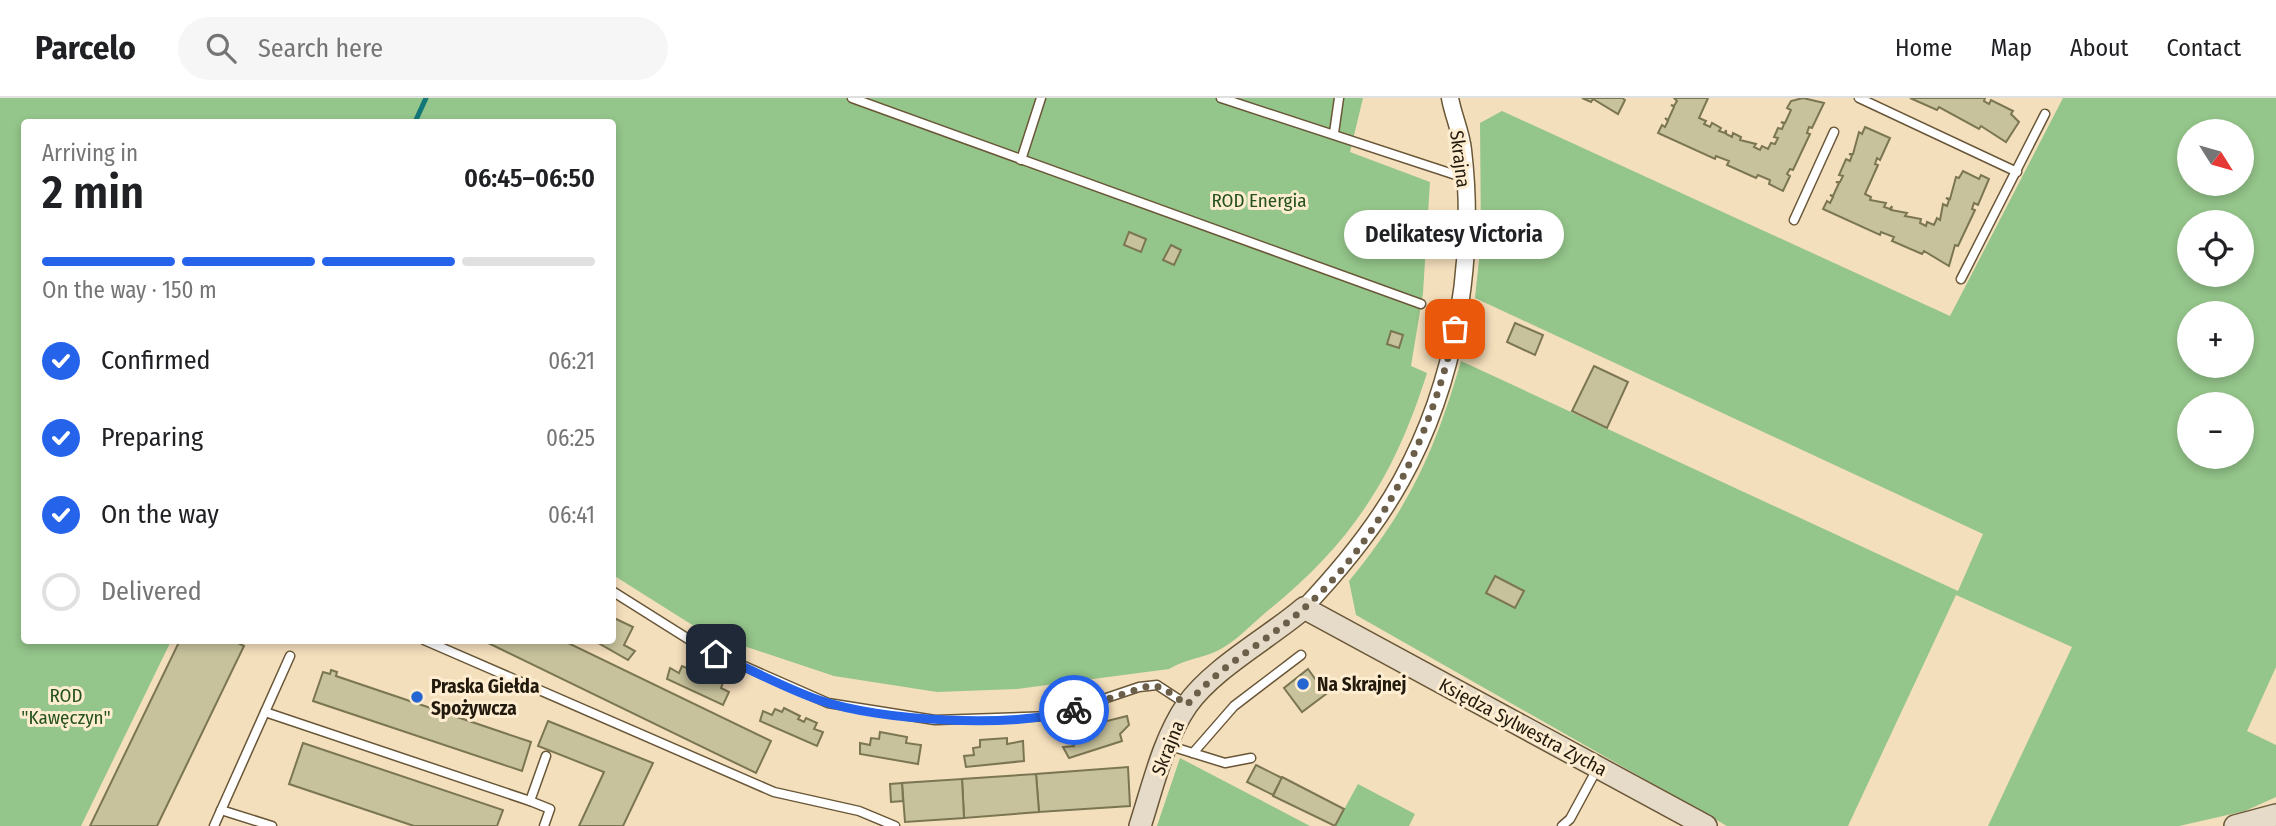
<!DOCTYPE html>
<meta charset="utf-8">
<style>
:root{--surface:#fff;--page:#f6f6f6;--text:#202124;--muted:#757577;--line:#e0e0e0;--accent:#2563eb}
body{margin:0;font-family:"Fira Sans Condensed",sans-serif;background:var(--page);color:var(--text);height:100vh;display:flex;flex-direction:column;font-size:26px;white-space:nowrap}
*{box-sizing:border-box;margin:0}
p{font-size:23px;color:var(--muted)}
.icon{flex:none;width:38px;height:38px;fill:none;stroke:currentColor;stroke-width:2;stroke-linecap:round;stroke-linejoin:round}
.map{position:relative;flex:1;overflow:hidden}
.drawer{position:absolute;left:21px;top:21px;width:595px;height:525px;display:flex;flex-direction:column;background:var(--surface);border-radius:7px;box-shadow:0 4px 10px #0003}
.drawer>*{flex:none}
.needle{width:46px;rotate:127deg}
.buttons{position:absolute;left:2177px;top:21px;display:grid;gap:14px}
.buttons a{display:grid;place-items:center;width:77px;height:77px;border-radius:50%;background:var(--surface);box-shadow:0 4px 10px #0003;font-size:35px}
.pin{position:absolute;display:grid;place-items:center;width:60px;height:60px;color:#fff;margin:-30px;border-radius:14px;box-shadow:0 4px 10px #0006}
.courier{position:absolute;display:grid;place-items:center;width:70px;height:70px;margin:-35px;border:5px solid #2563eb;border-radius:50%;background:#fff;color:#222;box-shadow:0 2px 9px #0007}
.bubble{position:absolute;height:49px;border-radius:24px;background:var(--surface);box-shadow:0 4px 10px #0003;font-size:23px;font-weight:600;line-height:49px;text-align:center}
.summary em{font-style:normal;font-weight:600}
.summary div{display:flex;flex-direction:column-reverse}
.summary{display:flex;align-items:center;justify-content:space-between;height:119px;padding:0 21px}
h1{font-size:46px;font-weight:600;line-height:52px}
.bar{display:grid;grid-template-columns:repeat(4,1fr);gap:10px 7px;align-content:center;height:84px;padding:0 21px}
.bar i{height:9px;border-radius:5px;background:var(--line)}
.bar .on{background:var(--accent)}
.bar p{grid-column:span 4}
ol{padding:0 21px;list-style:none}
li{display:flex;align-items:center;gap:21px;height:77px}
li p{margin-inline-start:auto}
li .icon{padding:7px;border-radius:50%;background:var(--accent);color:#fff;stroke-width:4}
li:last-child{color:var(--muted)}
li i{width:38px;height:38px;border:4px solid var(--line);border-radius:50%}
header{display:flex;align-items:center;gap:42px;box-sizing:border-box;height:98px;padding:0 35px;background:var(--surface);border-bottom:2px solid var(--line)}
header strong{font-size:33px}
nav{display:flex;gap:38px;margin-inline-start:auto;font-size:24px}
.search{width:490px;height:63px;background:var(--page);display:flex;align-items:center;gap:18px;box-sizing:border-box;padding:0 24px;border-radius:38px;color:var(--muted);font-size:26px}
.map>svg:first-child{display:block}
.green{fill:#94c58a;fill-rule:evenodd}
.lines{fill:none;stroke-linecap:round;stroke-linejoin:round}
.stream{stroke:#137778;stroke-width:5}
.building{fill:#c7c29c;stroke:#7b7652;stroke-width:2}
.lane-casing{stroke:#695738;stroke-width:11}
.street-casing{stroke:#695738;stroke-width:19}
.secondary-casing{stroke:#695738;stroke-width:24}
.lane{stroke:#fff;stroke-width:8}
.street{stroke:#fff;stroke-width:16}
.secondary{stroke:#e6dbc8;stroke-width:21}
.done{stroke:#6c5f4a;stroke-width:7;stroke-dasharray:0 12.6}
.route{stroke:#2563eb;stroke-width:9}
.poi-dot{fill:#2666d2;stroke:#feedd1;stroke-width:2.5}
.labels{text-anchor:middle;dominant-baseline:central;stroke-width:6;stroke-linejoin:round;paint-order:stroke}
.street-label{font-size:19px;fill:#221a0d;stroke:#feedd1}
.park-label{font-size:19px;fill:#24521b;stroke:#feedd1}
.poi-label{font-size:19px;font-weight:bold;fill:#221a0d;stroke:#feedd1;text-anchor:start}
</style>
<header>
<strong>Parcelo</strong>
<div class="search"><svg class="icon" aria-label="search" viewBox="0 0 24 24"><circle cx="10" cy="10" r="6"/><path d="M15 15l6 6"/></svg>Search here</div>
<nav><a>Home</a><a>Map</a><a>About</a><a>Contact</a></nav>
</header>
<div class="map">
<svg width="2276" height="728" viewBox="0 0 2276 728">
<rect width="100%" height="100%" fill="#f4dfbc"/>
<g class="green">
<path d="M0 0H1363L1350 54 1430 84 1423 195 1411 268 1427 275C1394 380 1351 446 1265 515 1251 527 1235 544 1219 552 1203 560 1185 561 1169 571L1017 591 937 594 834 578 705 535 613 477 612 24H24V542L171 543 81 728H0Z"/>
<path d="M2063 0H2276V569L2247 633 2276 647V699L2245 713 2179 728H1988L2072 549 1956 497 1848 728H1727L1356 517 1349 483C1409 410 1435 353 1461 263L1958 493 1983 436 1475 200 1481 143 1480 25 1502 13 1950 218ZM2189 33H2242V86H2189ZM2189 124H2242V177H2189ZM2189 215H2242V268H2189ZM2189 306H2242V359H2189Z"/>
<path d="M1180 660 1310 728H1157Z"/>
<path d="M1358 686 1415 716 1409 728H1335Z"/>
</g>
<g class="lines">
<path class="stream" d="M415 24 426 0"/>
</g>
<g class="building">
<path d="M1582 0H1622L1625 2 1618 16 1593 1 1591 4Z"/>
<path d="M1708 0 1699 20 1706 23 1704 26 1710 29 1712 25 1721 30 1719 33 1725 35 1726 32V36L1732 39 1733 35 1741 39 1740 42 1756 46 1754 49 1760 52 1762 48 1768 51 1771 45 1775 46 1778 40 1774 39 1778 30 1782 31 1784 26 1781 24 1785 25 1791 12 1787 10 1791 3 1803 0 1824 5 1812 30 1809 29 1807 35 1810 36 1793 72 1790 71 1787 76 1790 78 1783 93 1769 86 1770 82 1758 77 1756 80 1727 67 1729 63 1716 58 1715 61 1658 35 1662 27 1665 29 1668 23 1665 20 1668 22 1674 9 1671 7 1674 8 1677 3 1674 0Z"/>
<path d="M1910 0H1985L1984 3 1989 6 1991 2 2013 13 2011 16 2019 24 2006 44 1981 28 1979 31 1939 9 1937 12Z"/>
<path d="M1865 29 1890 40 1880 62 1877 60 1875 66 1878 67 1865 96 1871 99 1870 102 1886 105 1884 109 1890 111 1892 108 1891 112 1907 115 1905 118 1921 121 1920 125 1926 128 1927 124 1934 127 1937 120 1940 122 1943 106 1947 108 1949 102 1946 100 1950 101 1956 79 1959 80 1963 73 1979 81 1981 77 1989 81 1978 107 1974 105 1972 111 1975 112 1958 148 1955 147 1949 168 1924 153 1922 156 1892 143 1894 139 1881 134 1880 137 1823 111 1827 103 1830 105 1833 99 1830 97 1833 98 1839 85 1836 84H1840L1843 78 1839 77 1846 61 1850 63 1852 57 1849 56H1853L1859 34 1862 36Z"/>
<path d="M1129 134 1146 141 1141 154 1124 147Z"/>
<path d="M1171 147 1181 152 1174 167 1163 162Z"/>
<path d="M1515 225 1543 237 1535 257 1507 244Z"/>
<path d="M1391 233 1403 237 1399 250 1387 246Z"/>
<path d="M1594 268 1628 284 1607 330 1572 313Z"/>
<path d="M1495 478 1524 493 1515 510 1486 495Z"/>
<path d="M614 520 633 529 624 547 635 553 628 562 593 542H612Z"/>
<path d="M180 542H232L244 548 157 728H90Z"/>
<path d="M482 542H562L771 643 756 675Z"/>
<path d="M691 567 707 574 705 578 711 580 713 577 724 582 721 590 729 594 723 607 667 581 670 570 679 575 682 568 689 571Z"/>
<path d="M1308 571 1326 596 1302 614 1284 590Z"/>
<path d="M331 572 337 574 336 578 531 644 522 673 313 603 323 574 330 576Z"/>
<path d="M784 610 800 618 798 621 804 624 806 620 817 625 814 631 823 634 817 648 760 623 763 613 772 617 775 611 782 614Z"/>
<path d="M1127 618 1129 627 1120 636 1122 643 1069 660 1063 649 1074 648 1073 644 1080 642 1077 631 1086 629V633L1092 631 1091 627Z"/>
<path d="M548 623 653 665 623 728H579L604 674 538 648Z"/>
<path d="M880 634 907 639 906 645 921 647 918 666 860 656V645L870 647 871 640 879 641Z"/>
<path d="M1007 640V646L1023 643 1024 663 966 669 964 658 974 657 973 650 980 649V642Z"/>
<path d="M303 645 503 712 497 728H414L289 686Z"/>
<path d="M1256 667 1282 680 1273 697 1247 684Z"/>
<path d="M1128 669 1130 708 1039 714 1036 676Z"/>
<path d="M1036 676 1039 714 964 720 962 681Z"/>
<path d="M1282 679 1344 711 1335 728 1273 698Z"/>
<path d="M962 681 964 720 905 724 902 685Z"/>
<path d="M902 685 903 703 891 704 890 686Z"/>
</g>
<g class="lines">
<defs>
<g id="lane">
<path d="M852 0 1421 206"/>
<path d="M1221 0 1465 80"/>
<path d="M1859 0 2017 74"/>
<path d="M1334 35 1339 0"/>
<path d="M1021 62 1041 0"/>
<path d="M1794 122 1834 34"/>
<path d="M1961 181 2045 16"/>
<path d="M612 493 701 549 828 605 935 622 1053 618 1139 589 1157 587 1186 606"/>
<path d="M424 542 774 694 859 713 895 728"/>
<path d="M265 614 530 703 546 658"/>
<path d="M1167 647 1225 665 1251 660"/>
<path d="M1193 655 1234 608 1301 557"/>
<path d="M530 703 550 711 544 728"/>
<path d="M221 712 272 728"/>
<path d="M214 728 290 558"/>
<path d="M1562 728 1570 721 1597 671"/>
</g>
<path id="street" d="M1304 510C1341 471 1375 430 1401 383 1456 284 1476 163 1463 52 1461 34 1453 17 1450 0"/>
<g id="secondary">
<path d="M1140 728C1153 688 1163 642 1187 607 1213 570 1269 540 1304 510L1706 728"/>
<path d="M2235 728 2276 717"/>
</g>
</defs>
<use href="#lane" class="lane-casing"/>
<use href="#street" class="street-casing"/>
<use href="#secondary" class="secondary-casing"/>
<use href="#lane" class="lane"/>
<use href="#street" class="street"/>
<use href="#secondary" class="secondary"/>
</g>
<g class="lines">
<path class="done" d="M1074 612 1151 587 1163 590 1187 607C1218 568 1265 545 1302 512 1383 441 1432 335 1455 231"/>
<path class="route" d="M716 556C750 571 784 590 819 602 879 623 1014 631 1074 612"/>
</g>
<g class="poi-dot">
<circle cx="1303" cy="586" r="7"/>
<circle cx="417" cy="599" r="7"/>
</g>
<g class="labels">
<g class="street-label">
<text transform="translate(1460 61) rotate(83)">Skrajna</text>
<text transform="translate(1523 629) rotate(28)">Księdza Sylwestra Zycha</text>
<text transform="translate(1168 650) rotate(-68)">Skrajna</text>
</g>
<g class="park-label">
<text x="1259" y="102">ROD Energia</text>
<text x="66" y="597">ROD<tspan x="66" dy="22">"Kawęczyn"</tspan></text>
</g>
<g class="poi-label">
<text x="1317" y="586">Na Skrajnej</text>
<text x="431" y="588">Praska Giełda<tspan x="431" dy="22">Spożywcza</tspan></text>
</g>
</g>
</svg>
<div class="buttons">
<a><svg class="needle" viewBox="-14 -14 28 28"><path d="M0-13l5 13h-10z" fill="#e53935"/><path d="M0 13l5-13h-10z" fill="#757577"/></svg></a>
<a><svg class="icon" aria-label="locate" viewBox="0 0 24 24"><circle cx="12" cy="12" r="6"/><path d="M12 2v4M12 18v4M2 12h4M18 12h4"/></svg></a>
<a>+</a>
<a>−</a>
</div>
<div class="pin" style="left:1455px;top:231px;background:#ea580c"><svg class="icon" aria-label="bag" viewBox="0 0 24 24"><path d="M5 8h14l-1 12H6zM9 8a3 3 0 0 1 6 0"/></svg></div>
<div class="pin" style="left:716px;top:556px;background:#1f2937"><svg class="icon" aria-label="home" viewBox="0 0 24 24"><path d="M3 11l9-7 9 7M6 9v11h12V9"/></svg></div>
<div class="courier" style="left:1074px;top:612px"><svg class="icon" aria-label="bike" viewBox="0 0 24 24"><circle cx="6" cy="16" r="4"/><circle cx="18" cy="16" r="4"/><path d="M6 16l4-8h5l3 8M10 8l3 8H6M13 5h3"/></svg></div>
<div class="bubble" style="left:1344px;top:112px;width:220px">Delikatesy Victoria</div>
<section class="drawer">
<div class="summary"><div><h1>2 min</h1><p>Arriving in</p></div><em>06:45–06:50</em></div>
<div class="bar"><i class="on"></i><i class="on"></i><i class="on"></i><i></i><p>On the way · 150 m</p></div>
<ol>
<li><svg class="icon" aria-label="check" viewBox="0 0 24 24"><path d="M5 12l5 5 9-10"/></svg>Confirmed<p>06:21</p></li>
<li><svg class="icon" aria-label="check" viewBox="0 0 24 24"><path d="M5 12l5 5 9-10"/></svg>Preparing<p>06:25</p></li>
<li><svg class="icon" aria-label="check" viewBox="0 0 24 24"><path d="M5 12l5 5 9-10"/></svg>On the way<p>06:41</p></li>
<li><i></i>Delivered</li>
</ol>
</section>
</div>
